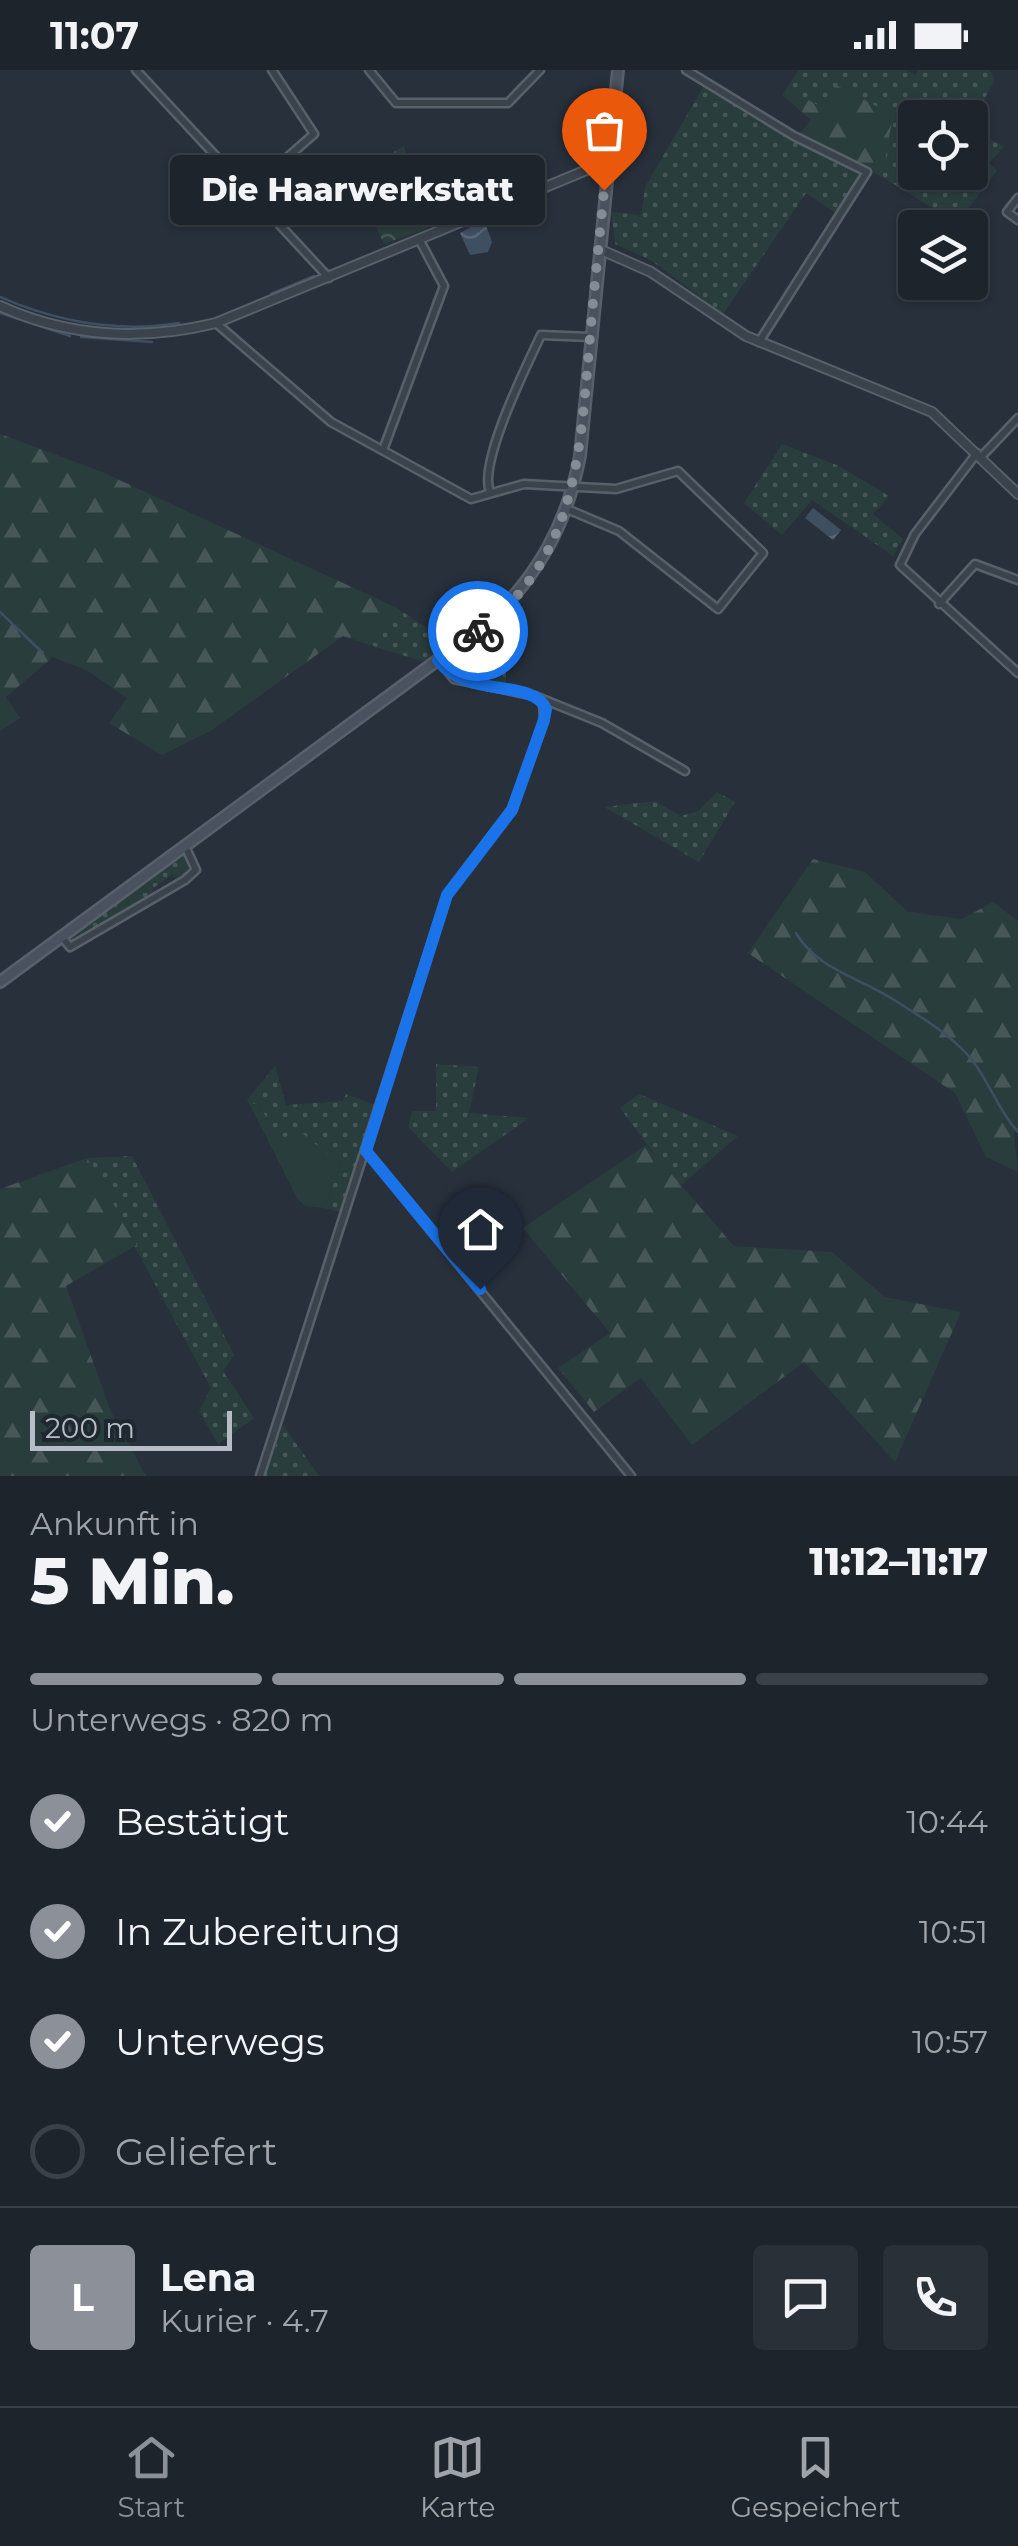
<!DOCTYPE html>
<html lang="de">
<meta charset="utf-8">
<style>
:root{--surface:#1d242c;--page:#2a3038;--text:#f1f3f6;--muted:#a0a4a9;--line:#3b4148;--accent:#8c9099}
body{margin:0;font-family:Montserrat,sans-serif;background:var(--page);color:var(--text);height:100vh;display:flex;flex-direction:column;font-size:38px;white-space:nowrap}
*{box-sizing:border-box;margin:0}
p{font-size:32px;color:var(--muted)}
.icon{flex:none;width:55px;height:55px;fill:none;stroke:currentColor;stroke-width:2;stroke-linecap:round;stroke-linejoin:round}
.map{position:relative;height:1406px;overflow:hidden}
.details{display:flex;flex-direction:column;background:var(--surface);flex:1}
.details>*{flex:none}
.controls{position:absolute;left:898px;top:30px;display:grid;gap:20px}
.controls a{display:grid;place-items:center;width:90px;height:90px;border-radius:10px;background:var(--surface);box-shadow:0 2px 8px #0004,0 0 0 2px var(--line);font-size:50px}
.scale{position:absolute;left:30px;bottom:25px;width:202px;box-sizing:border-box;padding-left:10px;border:5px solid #b6bdc7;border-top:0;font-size:28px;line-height:35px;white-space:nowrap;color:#b6bdc7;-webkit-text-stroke:8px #1f2731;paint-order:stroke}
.pin{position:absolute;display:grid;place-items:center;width:85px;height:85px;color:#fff;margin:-102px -42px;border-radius:50% 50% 50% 0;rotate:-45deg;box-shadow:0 0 10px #0007}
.pin .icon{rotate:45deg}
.courier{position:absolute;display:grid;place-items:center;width:100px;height:100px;margin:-50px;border:8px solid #1a73e8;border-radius:50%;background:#fff;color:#222;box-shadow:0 2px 12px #0007}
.bubble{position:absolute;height:70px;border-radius:10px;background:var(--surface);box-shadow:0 2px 8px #0004,0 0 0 2px var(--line);font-size:32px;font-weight:800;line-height:70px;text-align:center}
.overview em{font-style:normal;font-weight:800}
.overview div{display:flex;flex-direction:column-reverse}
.overview{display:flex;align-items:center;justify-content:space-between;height:170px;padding:0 30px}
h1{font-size:65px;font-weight:800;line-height:75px}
.bar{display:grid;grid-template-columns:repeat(4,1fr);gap:15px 10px;align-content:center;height:120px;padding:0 30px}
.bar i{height:12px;border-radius:8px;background:var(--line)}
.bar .on{background:var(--accent)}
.bar p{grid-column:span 4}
.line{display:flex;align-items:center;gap:25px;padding:0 30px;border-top:2px solid var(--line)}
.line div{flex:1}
.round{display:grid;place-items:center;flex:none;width:105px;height:105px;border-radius:10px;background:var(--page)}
ol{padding:0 30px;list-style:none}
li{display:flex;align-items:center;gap:30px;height:110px}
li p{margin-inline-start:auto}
li .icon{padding:10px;border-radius:50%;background:var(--accent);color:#fff;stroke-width:4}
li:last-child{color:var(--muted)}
li i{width:55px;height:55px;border:5px solid var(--line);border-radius:50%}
.status{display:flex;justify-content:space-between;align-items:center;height:70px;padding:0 50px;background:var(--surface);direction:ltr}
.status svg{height:28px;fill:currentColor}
.tab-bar{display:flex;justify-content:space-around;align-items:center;height:140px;border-top:2px solid var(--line);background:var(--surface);font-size:28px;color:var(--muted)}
.tab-bar a{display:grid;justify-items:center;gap:5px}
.tab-bar .on{color:var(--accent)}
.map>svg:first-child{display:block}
.grass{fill:url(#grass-dots);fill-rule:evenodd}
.forest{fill:url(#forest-firs)}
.park{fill:url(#park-crowns)}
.garden{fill:#2a3d3d}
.water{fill:url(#water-waves)}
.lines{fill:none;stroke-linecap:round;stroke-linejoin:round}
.stream{stroke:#3f4f62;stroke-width:2.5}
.minor-casing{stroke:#58606a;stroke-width:11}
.tertiary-casing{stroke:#58606a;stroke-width:12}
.secondary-casing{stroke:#58606a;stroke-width:14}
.minor{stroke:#3a424c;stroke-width:6}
.tertiary{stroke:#3a424c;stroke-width:8}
.secondary{stroke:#49525e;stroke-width:9}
.done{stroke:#848c96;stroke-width:10;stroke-dasharray:0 18}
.route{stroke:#1a73e8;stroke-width:12}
</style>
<div class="status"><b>11:07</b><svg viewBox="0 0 49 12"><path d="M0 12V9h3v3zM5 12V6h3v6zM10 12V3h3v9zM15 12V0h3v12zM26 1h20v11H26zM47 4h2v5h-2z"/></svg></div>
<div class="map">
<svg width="1018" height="1406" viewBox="0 0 1018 1406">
<defs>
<pattern id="grass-dots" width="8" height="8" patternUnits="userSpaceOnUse" patternTransform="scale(2.5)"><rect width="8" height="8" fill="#2a3d3d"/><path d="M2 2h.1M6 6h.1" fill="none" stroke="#475758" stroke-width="1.8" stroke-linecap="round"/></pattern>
<pattern id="forest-firs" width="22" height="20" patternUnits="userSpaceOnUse" patternTransform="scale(2.5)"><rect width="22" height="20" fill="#2a3d3d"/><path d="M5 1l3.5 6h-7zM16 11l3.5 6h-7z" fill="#475758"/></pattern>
<pattern id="park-crowns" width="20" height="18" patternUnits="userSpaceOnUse" patternTransform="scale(2.5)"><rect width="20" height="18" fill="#2a3d3d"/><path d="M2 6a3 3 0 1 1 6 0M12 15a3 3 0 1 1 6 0" fill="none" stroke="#475758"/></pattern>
<pattern id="water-waves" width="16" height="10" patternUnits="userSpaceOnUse" patternTransform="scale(2.5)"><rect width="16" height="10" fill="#3f4f62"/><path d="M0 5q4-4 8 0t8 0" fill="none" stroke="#586677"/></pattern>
</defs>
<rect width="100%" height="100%" fill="#27303b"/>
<g class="grass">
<path d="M799 0H907L915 5 918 0H990L995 10 978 40 988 45 982 54 991 59 987 67 1004 77 989 93 997 101 957 153 882 107 892 45 836 16 821 37 787 18ZM915 48H970V102H915Z"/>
<path d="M705 14 761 50 855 99 863 109 839 145 806 123 723 244 652 191 615 174 611 142 641 145 645 117Z"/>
<path d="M782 374 839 396 889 426 873 444 903 469 893 486 812 430 782 465 744 433Z"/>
<path d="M395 537 400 540 448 572 424 592 367 574Z"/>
<path d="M514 548 506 575V613L456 605 448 595C463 585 503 550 514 548Z"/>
<path d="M717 722 735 732 699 792 604 737 655 731 681 746 698 741Z"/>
<path d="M186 784 189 802 177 811 172 805 152 819 157 825 87 865 69 869Z"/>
<path d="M436 994 479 997 469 1043 529 1048 452 1102 408 1057 412 1041H436Z"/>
<path d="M275 996 286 1035 343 1031 346 1024 377 1036 341 1142 324 1138 340 1095 278 1070 258 1033 250 1035 247 1030Z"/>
<path d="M639 1024 738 1066 679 1117 620 1038Z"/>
<path d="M132 1086 234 1285 223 1301 254 1348 218 1374 199 1341 211 1318 87 1088Z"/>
<path d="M283 1355 319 1406H265Z"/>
</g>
<g class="forest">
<path d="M836 15 893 45 882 107 799 65 811 50 782 25 787 18 821 37Z"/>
<path d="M0 364 102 402 395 537 367 574 343 566 212 660 162 685 109 653 127 628 88 601 53 587 6 627 20 648 0 661Z"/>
<path d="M813 789 865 802 908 842 962 849 993 832 1018 851V1059L1014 1063 1018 1102 986 1087 955 1023 748 883Z"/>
<path d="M646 1075 734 1176 832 1182 885 1227 961 1242 895 1392 804 1292 692 1375 641 1308 594 1342 558 1298 610 1263 523 1158Z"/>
<path d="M87 1088 137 1175 66 1216 111 1342 146 1406H0V1119Z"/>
</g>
<path class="park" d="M404 76 428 158 384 174 353 106Z"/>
<path class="garden" d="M258 1033 278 1069 301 1062 340 1095 324 1138 305 1136 297 1128 250 1035Z"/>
<g class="water">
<path d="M484 150 492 172 488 182 470 185 460 163Z"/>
<path d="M813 438 841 460 833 470 805 448Z"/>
</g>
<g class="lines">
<g class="stream">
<path d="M271 224 314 206"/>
<path d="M0 227C57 252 117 263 179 253"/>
<path d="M0 243 70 266"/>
<path d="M81 267 152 272"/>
<path d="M0 542 43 583"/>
<path d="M796 863C817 899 858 907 891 928 918 945 952 965 972 990 990 1013 998 1040 1018 1062"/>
</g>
<defs>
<g id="minor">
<path d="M136 0 329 208"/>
<path d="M369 0 396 33H508L540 0"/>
<path d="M686 0 794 66 867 102 759 272"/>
<path d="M250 120 314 64 272 0"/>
<path d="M1018 128 1007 142 1018 150"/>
<path d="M216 253 331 352 471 429 524 414 616 419 678 401 763 483 718 539 619 461 567 439"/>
<path d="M383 380 444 216 419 169"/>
<path d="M977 383 915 464 900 495 1018 603"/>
<path d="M982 386 1018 348"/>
<path d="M490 422C478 393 527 295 541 265L590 267"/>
<path d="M939 534 975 494 1018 510"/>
<path d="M438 590 454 609 535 626 602 653 685 701"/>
<path d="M62 867 70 877 185 810 196 800 185 776"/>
<path d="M367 1082 631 1406"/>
<path d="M260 1406 447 825 512 739 544 651 543 632"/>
</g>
<g id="tertiary">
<path d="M599 179 651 202 746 266 932 342 1018 424"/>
<path d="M0 236C70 268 142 271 216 253L606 92"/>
</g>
<path id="secondary" d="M0 912 488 553C538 506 567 454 580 386L618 0"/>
</defs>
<use href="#minor" class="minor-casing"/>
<use href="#tertiary" class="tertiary-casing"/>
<use href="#secondary" class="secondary-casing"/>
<use href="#minor" class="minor"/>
<use href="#tertiary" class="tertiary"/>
<use href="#secondary" class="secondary"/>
</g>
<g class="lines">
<path class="done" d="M478 561C575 490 579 390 589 280 593 227 599 174 604 120"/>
<path class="route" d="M478 561 438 590C466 629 533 608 546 639L544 650 512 740 447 825 366 1081 480 1219"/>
</g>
</svg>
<div class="controls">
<a><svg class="icon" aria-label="locate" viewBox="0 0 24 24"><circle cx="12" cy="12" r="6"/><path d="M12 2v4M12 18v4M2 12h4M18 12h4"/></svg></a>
<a><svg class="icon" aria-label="layers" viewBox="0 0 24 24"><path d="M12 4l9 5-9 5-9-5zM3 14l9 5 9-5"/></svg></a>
</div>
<div class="scale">200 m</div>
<div class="pin" style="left:604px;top:120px;background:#ea580c"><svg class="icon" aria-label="bag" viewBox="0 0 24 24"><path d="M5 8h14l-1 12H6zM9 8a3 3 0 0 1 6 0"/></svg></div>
<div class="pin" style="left:480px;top:1219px;background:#1f2937"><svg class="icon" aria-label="home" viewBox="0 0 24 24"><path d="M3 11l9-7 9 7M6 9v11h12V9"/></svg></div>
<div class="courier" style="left:478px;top:561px"><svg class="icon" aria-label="bike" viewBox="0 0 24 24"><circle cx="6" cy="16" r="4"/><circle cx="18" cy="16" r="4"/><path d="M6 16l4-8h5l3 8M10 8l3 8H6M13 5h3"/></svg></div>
<div class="bubble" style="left:170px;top:85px;width:375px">Die Haarwerkstatt</div>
</div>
<section class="details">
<div class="overview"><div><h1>5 Min.</h1><p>Ankunft in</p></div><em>11:12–11:17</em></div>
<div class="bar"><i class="on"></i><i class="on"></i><i class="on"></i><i></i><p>Unterwegs · 820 m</p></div>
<ol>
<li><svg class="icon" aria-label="check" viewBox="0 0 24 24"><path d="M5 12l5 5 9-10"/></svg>Bestätigt<p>10:44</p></li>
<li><svg class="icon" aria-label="check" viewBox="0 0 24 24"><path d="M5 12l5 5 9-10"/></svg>In Zubereitung<p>10:51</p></li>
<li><svg class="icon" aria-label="check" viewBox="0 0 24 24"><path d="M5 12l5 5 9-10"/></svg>Unterwegs<p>10:57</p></li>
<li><i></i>Geliefert</li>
</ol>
<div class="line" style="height:180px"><b class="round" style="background:var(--accent);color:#fff">L</b><div><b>Lena</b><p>Kurier · 4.7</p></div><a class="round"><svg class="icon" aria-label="chat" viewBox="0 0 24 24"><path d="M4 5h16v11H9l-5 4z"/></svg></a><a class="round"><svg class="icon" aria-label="phone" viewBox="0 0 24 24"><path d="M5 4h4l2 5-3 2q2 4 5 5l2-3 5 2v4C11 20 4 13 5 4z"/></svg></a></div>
</section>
<nav class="tab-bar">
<a class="on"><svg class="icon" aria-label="home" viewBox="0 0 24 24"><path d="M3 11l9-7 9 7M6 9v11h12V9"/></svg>Start</a>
<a><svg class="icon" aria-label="map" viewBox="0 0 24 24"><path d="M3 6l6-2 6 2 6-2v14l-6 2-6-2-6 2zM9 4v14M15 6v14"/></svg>Karte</a>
<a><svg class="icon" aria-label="saved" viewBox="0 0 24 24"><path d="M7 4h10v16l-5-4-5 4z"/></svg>Gespeichert</a>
</nav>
